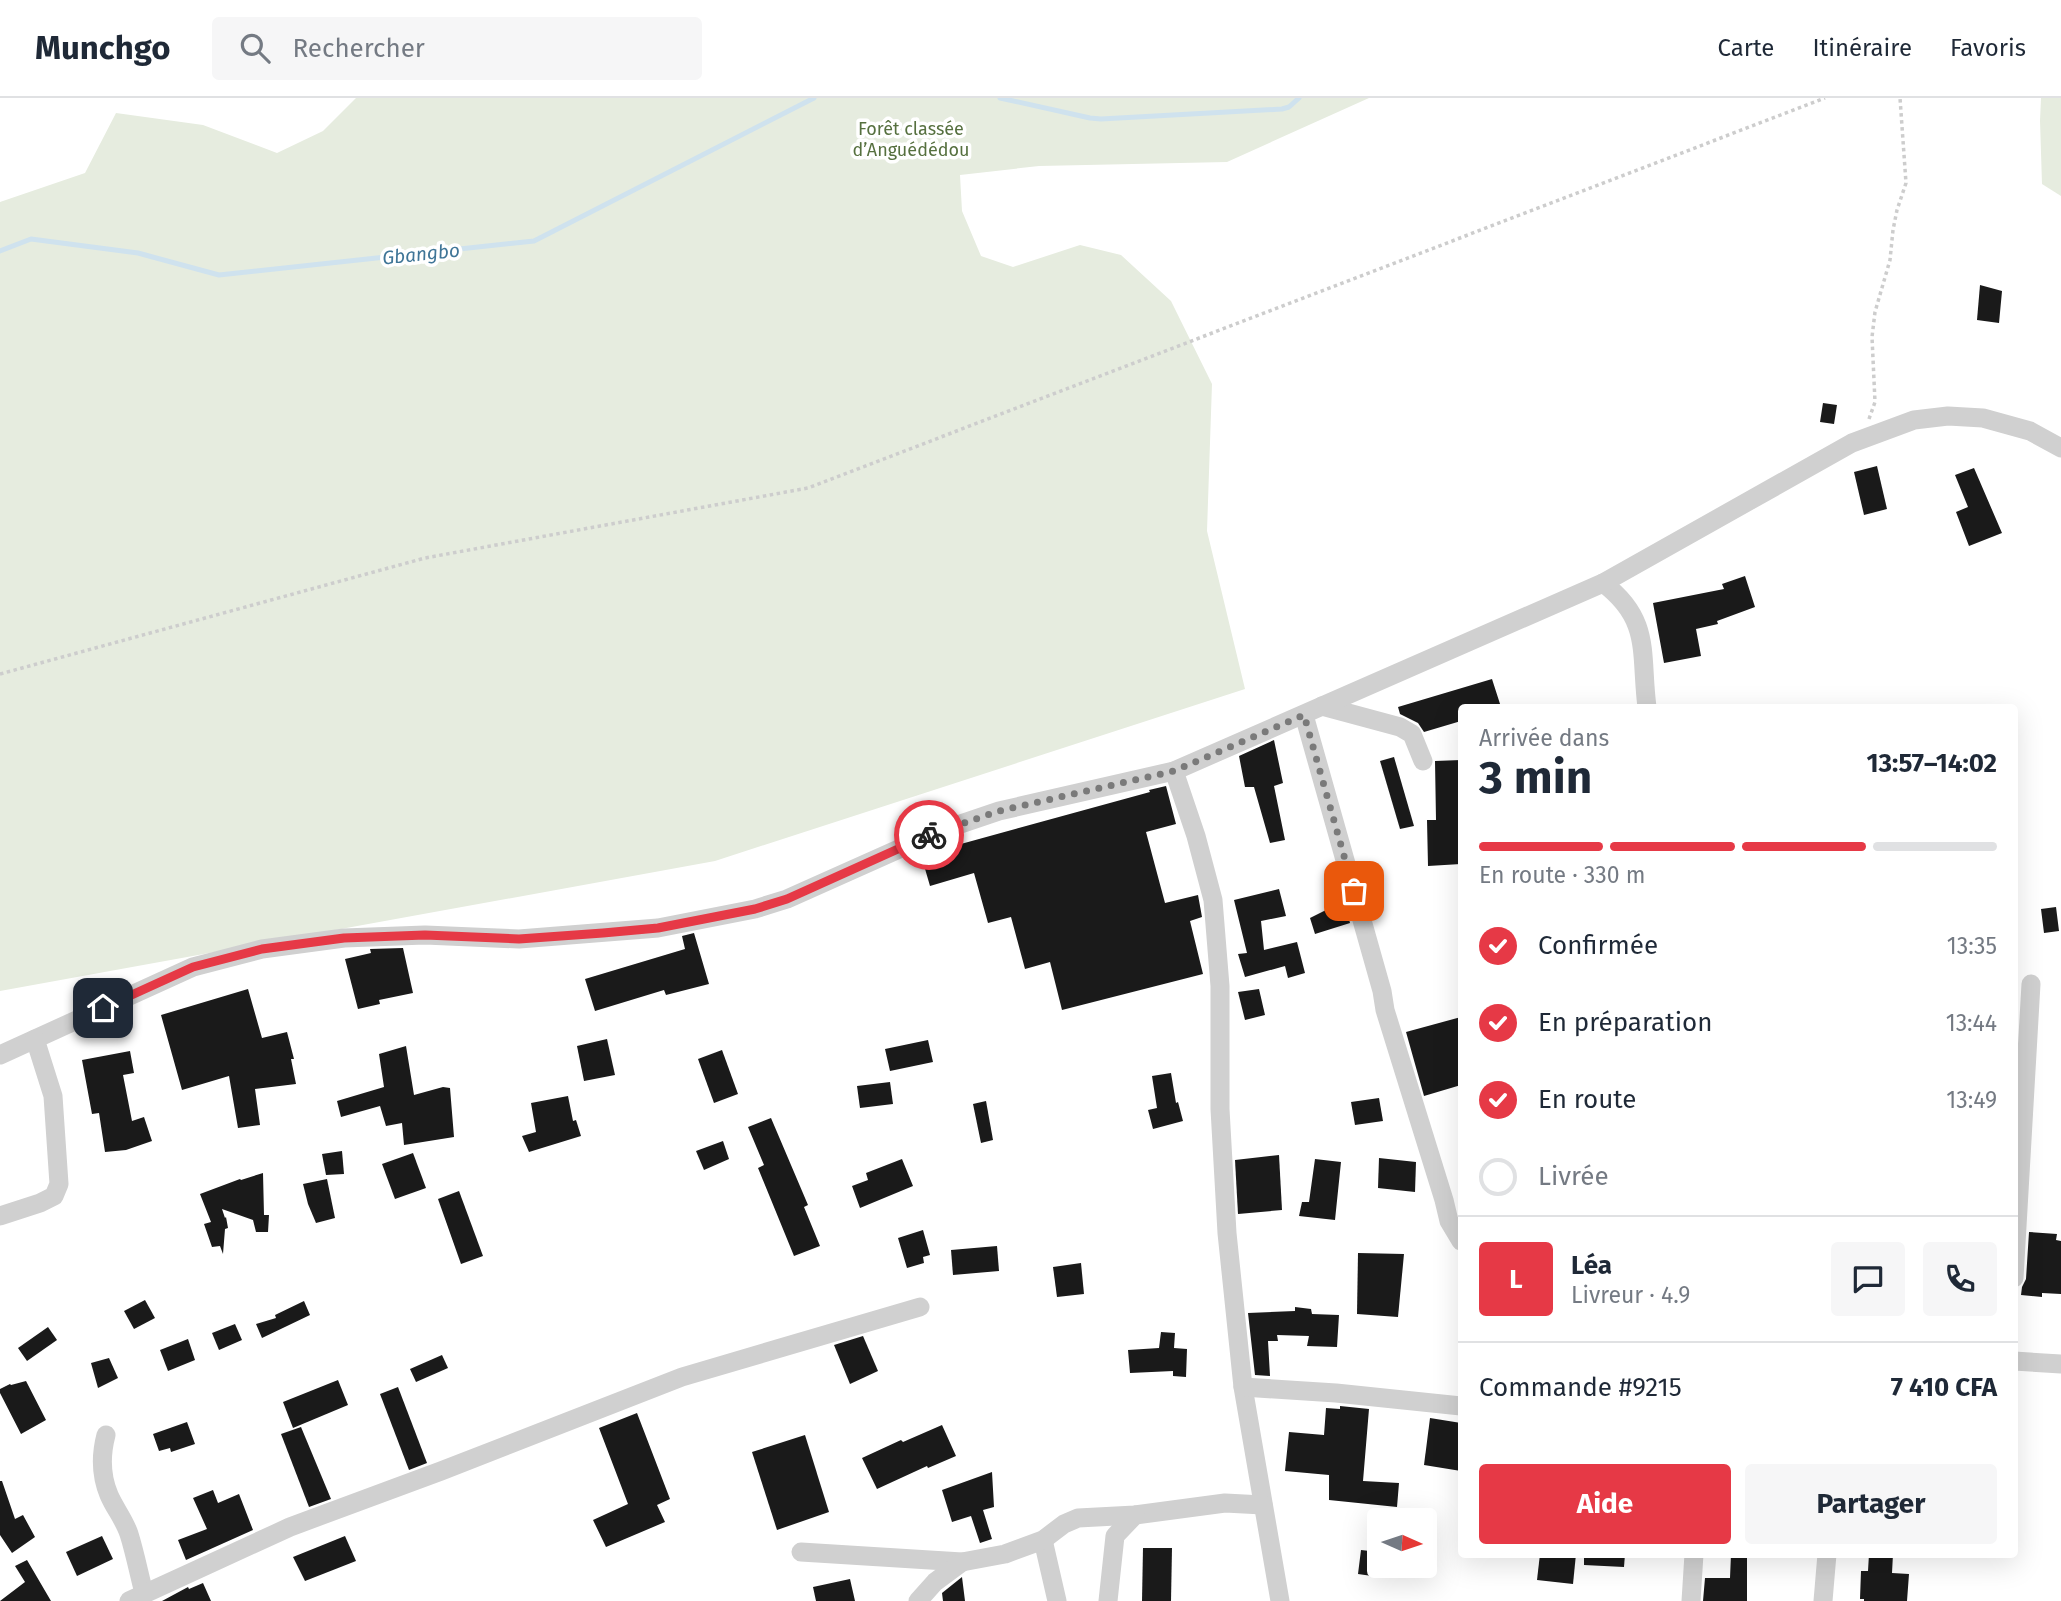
<!DOCTYPE html>
<html lang="fr">
<meta charset="utf-8">
<style>
:root{--surface:#fff;--page:#f6f6f7;--text:#1f2937;--muted:#747a83;--line:#e0e1e3;--accent:#e63946}
body{margin:0;font-family:"Fira Sans",sans-serif;background:var(--page);color:var(--text);height:100vh;display:flex;flex-direction:column;font-size:26px;white-space:nowrap}
*{box-sizing:border-box;margin:0}
p{font-size:23px;color:var(--muted)}
.icon{flex:none;width:38px;height:38px;fill:none;stroke:currentColor;stroke-width:2;stroke-linecap:round;stroke-linejoin:round}
.map{position:relative;flex:1;overflow:hidden}
.drawer{position:absolute;left:1458px;top:606px;width:560px;height:854px;display:flex;flex-direction:column;background:var(--surface);border-radius:7px;box-shadow:0 7px 28px #0002}
.drawer>*{flex:none}
.needle{width:46px;rotate:93deg}
.buttons{position:absolute;left:1367px;top:1410px;display:grid;gap:14px}
.buttons a{display:grid;place-items:center;width:70px;height:70px;border-radius:7px;background:var(--surface);box-shadow:0 7px 28px #0002;font-size:35px}
.pin{position:absolute;display:grid;place-items:center;width:60px;height:60px;color:#fff;margin:-30px;border-radius:14px;box-shadow:0 4px 10px #0006}
.courier{position:absolute;display:grid;place-items:center;width:70px;height:70px;margin:-35px;border:5px solid #e63946;border-radius:50%;background:#fff;color:#222;box-shadow:0 2px 9px #0007}
.head em{font-style:normal;font-weight:700}
.head div{display:flex;flex-direction:column-reverse}
.head{display:flex;align-items:center;justify-content:space-between;height:119px;padding:0 21px}
h1{font-size:46px;font-weight:700;line-height:52px}
.bar{display:grid;grid-template-columns:repeat(4,1fr);gap:10px 7px;align-content:center;height:84px;padding:0 21px}
.bar i{height:9px;border-radius:5px;background:var(--line)}
.bar .current{background:var(--accent)}
.bar p{grid-column:span 4}
.line{display:flex;align-items:center;gap:18px;padding:0 21px;border-top:2px solid var(--line)}
.line div{flex:1}
.round{display:grid;place-items:center;flex:none;width:74px;height:74px;border-radius:7px;background:var(--page)}
ol{padding:0 21px;list-style:none}
li{display:flex;align-items:center;gap:21px;height:77px}
li p{margin-inline-start:auto}
li .icon{padding:7px;border-radius:50%;background:var(--accent);color:#fff;stroke-width:4}
li:last-child{color:var(--muted)}
li i{width:38px;height:38px;border:4px solid var(--line);border-radius:50%}
.primary-button{display:flex;gap:14px;margin-top:auto;padding:14px 21px}
.primary-button a{flex:1;height:80px;border-radius:7px;background:var(--accent);color:#fff;font-size:28px;font-weight:700;line-height:80px;text-align:center}
.primary-button a+a{background:var(--page);color:var(--text)}
header{display:flex;align-items:center;gap:42px;box-sizing:border-box;height:98px;padding:0 35px;background:var(--surface);border-bottom:2px solid var(--line)}
header strong{font-size:33px}
nav{display:flex;gap:38px;margin-inline-start:auto;font-size:24px}
.search{width:490px;height:63px;background:var(--page);display:flex;align-items:center;gap:18px;box-sizing:border-box;padding:0 24px;border-radius:7px;color:var(--muted);font-size:26px}
.map>svg:first-child{display:block}
.green{fill:#e6ecdf}
.lines{fill:none;stroke-linecap:round;stroke-linejoin:round}
.stream{stroke:#cfe2ee;stroke-width:5}
.building{fill:#1a1a1a}
.path{stroke:#cdcdcd;stroke-width:3.5;stroke-dasharray:3.5 3.5;stroke-linecap:butt}
.minor{stroke:#d0d0d0;stroke-width:19}
.done{stroke:#7a7a7a;stroke-width:7;stroke-dasharray:0 12.6}
.route{stroke:#e63946;stroke-width:9}
.labels{text-anchor:middle;dominant-baseline:central;stroke-width:7;stroke-linejoin:round;paint-order:stroke}
.park-label{font-size:18px;fill:#56703f;stroke:#fff}
.water-label{font-size:19px;font-style:italic;fill:#3f7597;stroke:#fff}
</style>
<header>
<strong>Munchgo</strong>
<div class="search"><svg class="icon" aria-label="search" viewBox="0 0 24 24"><circle cx="10" cy="10" r="6"/><path d="M15 15l6 6"/></svg>Rechercher</div>
<nav><a>Carte</a><a>Itinéraire</a><a>Favoris</a></nav>
</header>
<div class="map">
<svg width="2061" height="1503" viewBox="0 0 2061 1503">
<rect width="100%" height="100%" fill="#fff"/>
<g class="green">
<path d="M356 0H1369L1227 64 1039 68 960 77 962 113 981 158 1013 169 1080 147 1121 157 1171 203 1212 286 1207 433 1245 591 715 763 0 893V104L85 75 116 15 203 27 277 55 323 33Z"/>
<path d="M2041 0H2061V98L2042 86 2040 23Z"/>
</g>
<g class="lines">
<g class="stream">
<path d="M1000 0 1090 20 1101 21 1282 11 1289 9 1299 0"/>
<path d="M0 153 31 141 138 155 219 177 534 143 814 0"/>
</g>
</g>
<g class="building">
<path d="M1980 187 2002 193 1999 225 1977 222Z"/>
<path d="M1823 305 1837 307 1834 326 1820 324Z"/>
<path d="M1877 368 1887 411 1864 417 1854 374Z"/>
<path d="M1974 370 2002 435 1969 448 1956 414 1968 409 1955 377Z"/>
<path d="M1745 478 1755 509 1717 523 1718 526 1696 531 1701 558 1664 565 1653 505 1724 491 1722 486Z"/>
<path d="M1492 581 1501 609H1461V623L1424 634 1418 625 1400 616 1398 609Z"/>
<path d="M1274 642 1283 685 1274 688 1285 742 1270 745 1254 689H1245L1239 658Z"/>
<path d="M1394 659 1414 728 1400 731 1380 663Z"/>
<path d="M1461 662V766L1428 768 1427 722H1436L1435 663Z"/>
<path d="M1166 688 1176 726 1146 734 1165 805 1198 797 1202 819 1190 823 1203 876 1062 912 1050 864 1025 871 1011 819 988 825 974 775 930 788 921 757 1150 694 1149 692Z"/>
<path d="M1326 778H1337L1350 825 1315 836 1310 820 1326 812Z"/>
<path d="M1279 791 1286 818 1261 823 1264 852 1297 844 1305 875 1288 880 1285 868 1245 879 1238 856 1247 855 1234 802Z"/>
<path d="M2056 809 2059 833 2044 835 2041 811Z"/>
<path d="M694 835 709 886 666 897 664 892 595 913 585 881 685 851 682 838Z"/>
<path d="M403 850 413 895 379 902 380 906 358 911 345 861 371 855 370 851Z"/>
<path d="M248 891 262 940 287 934 294 961H291L296 986 255 991 260 1027 238 1030 229 978 182 992 161 917Z"/>
<path d="M1259 891 1265 917 1245 922 1238 894Z"/>
<path d="M1461 919V987L1424 998 1406 934Z"/>
<path d="M607 941 615 977 584 983 577 948Z"/>
<path d="M928 942 933 964 890 973 885 951Z"/>
<path d="M406 948 414 997 443 989 450 990 454 1039 404 1047 402 1025 386 1028 380 1008 341 1019 337 1003 384 989 379 956Z"/>
<path d="M722 952 738 996 714 1005 698 961Z"/>
<path d="M130 953 134 975 123 977 132 1023 144 1019 152 1043 126 1052 105 1054 99 1015 92 1016 82 962Z"/>
<path d="M1171 975 1176 1005 1178 1004 1183 1023 1153 1031 1148 1012 1157 1010 1152 978Z"/>
<path d="M890 984 893 1006 860 1010 857 988Z"/>
<path d="M568 998 573 1023 576 1022 581 1038 529 1054 522 1038 536 1034 531 1005Z"/>
<path d="M1379 1000 1383 1023 1355 1027 1351 1004Z"/>
<path d="M986 1003 993 1042 981 1045 973 1006Z"/>
<path d="M771 1020 808 1107 804 1109 820 1148 794 1158 758 1070 764 1067 748 1029Z"/>
<path d="M723 1043 729 1061 704 1072 696 1053Z"/>
<path d="M342 1053 344 1076 326 1077 322 1056Z"/>
<path d="M413 1055 426 1090 395 1101 382 1066Z"/>
<path d="M1279 1057 1282 1112 1238 1116 1235 1062Z"/>
<path d="M1379 1060 1416 1064 1415 1094 1378 1090Z"/>
<path d="M902 1061 913 1088 860 1110 852 1088 868 1082 866 1075Z"/>
<path d="M1315 1061 1341 1064 1335 1122 1299 1118 1302 1104H1309Z"/>
<path d="M263 1075 264 1117H269L268 1134H256L253 1122 222 1111 225 1120 226 1119 228 1130 225 1131 223 1156 220 1148 212 1149 204 1126 211 1124 200 1096 240 1081 241 1082Z"/>
<path d="M327 1081 335 1120 316 1125 308 1106 303 1086Z"/>
<path d="M459 1093 483 1158 461 1166 438 1101Z"/>
<path d="M923 1132 930 1157 923 1159 924 1165 907 1170 898 1140Z"/>
<path d="M2029 1134 2057 1136 2056 1142 2061 1143V1196L2042 1195V1199L2021 1197 2022 1189 2026 1181Z"/>
<path d="M997 1148 999 1173 953 1177 951 1152Z"/>
<path d="M1358 1155 1404 1156 1398 1219 1357 1216Z"/>
<path d="M1081 1165 1084 1196 1057 1199 1053 1169Z"/>
<path d="M145 1202 155 1220 134 1231 124 1213Z"/>
<path d="M304 1203 310 1217 262 1240 256 1226 276 1220 275 1217Z"/>
<path d="M1295 1209 1311 1211 1312 1216 1339 1217 1337 1249 1307 1248 1309 1238 1277 1237 1278 1243H1268L1270 1278 1255 1277 1248 1215 1295 1213Z"/>
<path d="M235 1226 242 1242 219 1252 212 1235Z"/>
<path d="M48 1229 57 1242 27 1263 18 1250Z"/>
<path d="M1161 1234 1175 1235 1174 1250 1187 1251 1186 1279 1173 1278V1273L1130 1275 1128 1252 1159 1250Z"/>
<path d="M863 1238 878 1273 850 1286 834 1247Z"/>
<path d="M188 1241 195 1262 168 1273 160 1252Z"/>
<path d="M442 1257 448 1270 416 1284 410 1271Z"/>
<path d="M109 1260 118 1280 98 1290 91 1265Z"/>
<path d="M338 1282 348 1307 293 1330 283 1304Z"/>
<path d="M26 1283 46 1322 21 1336 0 1295V1291L10 1286 11 1287Z"/>
<path d="M398 1289 427 1365 409 1372 380 1296Z"/>
<path d="M1340 1308 1369 1311 1363 1383 1399 1385 1397 1409 1329 1402V1377L1285 1373 1289 1334 1324 1337 1326 1310 1340 1311Z"/>
<path d="M637 1315 670 1401 657 1407 665 1424 606 1449 593 1422 628 1406 599 1330Z"/>
<path d="M1430 1320 1461 1325V1373L1424 1367Z"/>
<path d="M187 1324 195 1346 171 1354 170 1350 159 1353 153 1336Z"/>
<path d="M942 1327 956 1358 928 1370 927 1368 877 1391 862 1360 901 1342 903 1344Z"/>
<path d="M301 1329 331 1401 309 1409 281 1336Z"/>
<path d="M805 1337 829 1414 777 1432 752 1354Z"/>
<path d="M992 1374 994 1409 983 1412 992 1441 980 1445 971 1418 952 1424 942 1392Z"/>
<path d="M0 1383H2L15 1421 23 1417 35 1439 12 1455 0 1437Z"/>
<path d="M213 1392 218 1405 239 1396 253 1432 186 1462 178 1442 207 1431 193 1400Z"/>
<path d="M102 1438 113 1461 77 1478 66 1454Z"/>
<path d="M345 1438 356 1463 305 1483 293 1459Z"/>
<path d="M1143 1450H1172L1171 1503H1142Z"/>
<path d="M1361 1452 1379 1454V1479L1358 1476Z"/>
<path d="M1540 1456H1576L1573 1486 1537 1482Z"/>
<path d="M1584 1456H1625L1624 1469 1584 1467Z"/>
<path d="M1731 1456H1747V1503H1703L1705 1480H1730Z"/>
<path d="M1869 1456H1893L1892 1475 1909 1476 1907 1503H1864V1501H1860L1861 1473H1868Z"/>
<path d="M27 1462 51 1503H0L25 1484 15 1468Z"/>
<path d="M962 1479 965 1503H943L942 1495Z"/>
<path d="M850 1481 855 1503H816L813 1489Z"/>
<path d="M203 1485 211 1503H162L188 1489 189 1491Z"/>
</g>
<g class="lines">
<g class="path">
<path d="M1869 321 1875 304 1872 239 1875 214 1890 162 1893 132 1897 112 1906 85 1900 0"/>
<path d="M0 576 425 460 808 390 1825 0"/>
</g>
<g class="minor">
<path d="M1603 485C1652 522 1640 556 1647 609"/>
<path d="M1322 608 1400 629 1412 636 1423 663"/>
<path d="M1304 617 1382 893 1385 912 1444 1102 1449 1123 1461 1143"/>
<path d="M1174 673 1196 738 1213 802 1220 888V1011L1227 1135 1243 1289 1280 1503"/>
<path d="M0 957 193 869 262 851 344 840 425 837 519 841 658 830 755 811 787 801 937 734 999 713 1174 673 1603 485 1852 345 1914 322 1948 318 1983 320 2030 333 2061 350"/>
<path d="M0 1118 40 1105 54 1098 59 1086 53 998 35 941"/>
<path d="M2014 1180 2031 886"/>
<path d="M2014 1263 2061 1266"/>
<path d="M1243 1289 1336 1295 1461 1308"/>
<path d="M106 1337C101 1356 101 1378 109 1397 115 1411 124 1421 129 1436 135 1455 139 1476 144 1495"/>
<path d="M1043 1442 1057 1503"/>
<path d="M801 1454 962 1464 1005 1456 1043 1442 1064 1426 1078 1420 1135 1417 1225 1405 1263 1407"/>
<path d="M129 1503 290 1429 441 1373 682 1279 920 1209"/>
<path d="M918 1503 935 1484 962 1464"/>
<path d="M1108 1503 1115 1438 1135 1417"/>
<path d="M1691 1503 1694 1456"/>
<path d="M1823 1503 1827 1456"/>
</g>
</g>
<g class="lines">
<path class="done" d="M929 737 999 713 1174 673 1304 617 1354 793"/>
<path class="route" d="M103 910 193 869 262 851 344 840 425 837 519 841 603 835 658 830 755 811 787 801 929 737"/>
</g>
<g class="labels">
<g class="park-label">
<text x="911" y="31">Forêt classée<tspan x="911" dy="21">d’Anguédédou</tspan></text>
</g>
<g class="water-label">
<text transform="translate(421 156) rotate(-6)">Gbangbo</text>
</g>
</g>
</svg>
<div class="buttons">
<a><svg class="needle" viewBox="-14 -14 28 28"><path d="M0-13l5 13h-10z" fill="#e53935"/><path d="M0 13l5-13h-10z" fill="#747a83"/></svg></a>
</div>
<div class="pin" style="left:1354px;top:793px;background:#ea580c"><svg class="icon" aria-label="bag" viewBox="0 0 24 24"><path d="M5 8h14l-1 12H6zM9 8a3 3 0 0 1 6 0"/></svg></div>
<div class="pin" style="left:103px;top:910px;background:#1f2937"><svg class="icon" aria-label="home" viewBox="0 0 24 24"><path d="M3 11l9-7 9 7M6 9v11h12V9"/></svg></div>
<div class="courier" style="left:929px;top:737px"><svg class="icon" aria-label="bike" viewBox="0 0 24 24"><circle cx="6" cy="16" r="4"/><circle cx="18" cy="16" r="4"/><path d="M6 16l4-8h5l3 8M10 8l3 8H6M13 5h3"/></svg></div>
<section class="drawer">
<div class="head"><div><h1>3 min</h1><p>Arrivée dans</p></div><em>13:57–14:02</em></div>
<div class="bar"><i class="current"></i><i class="current"></i><i class="current"></i><i></i><p>En route · 330 m</p></div>
<ol>
<li><svg class="icon" aria-label="check" viewBox="0 0 24 24"><path d="M5 12l5 5 9-10"/></svg>Confirmée<p>13:35</p></li>
<li><svg class="icon" aria-label="check" viewBox="0 0 24 24"><path d="M5 12l5 5 9-10"/></svg>En préparation<p>13:44</p></li>
<li><svg class="icon" aria-label="check" viewBox="0 0 24 24"><path d="M5 12l5 5 9-10"/></svg>En route<p>13:49</p></li>
<li><i></i>Livrée</li>
</ol>
<div class="line" style="height:126px"><b class="round" style="background:var(--accent);color:#fff">L</b><div><b>Léa</b><p>Livreur · 4.9</p></div><a class="round"><svg class="icon" aria-label="chat" viewBox="0 0 24 24"><path d="M4 5h16v11H9l-5 4z"/></svg></a><a class="round"><svg class="icon" aria-label="phone" viewBox="0 0 24 24"><path d="M5 4h4l2 5-3 2q2 4 5 5l2-3 5 2v4C11 20 4 13 5 4z"/></svg></a></div>
<div class="line" style="height:91px"><div>Commande #9215</div><b>7 410 CFA</b></div>
<div class="primary-button"><a>Aide</a><a>Partager</a></div>
</section>
</div>
